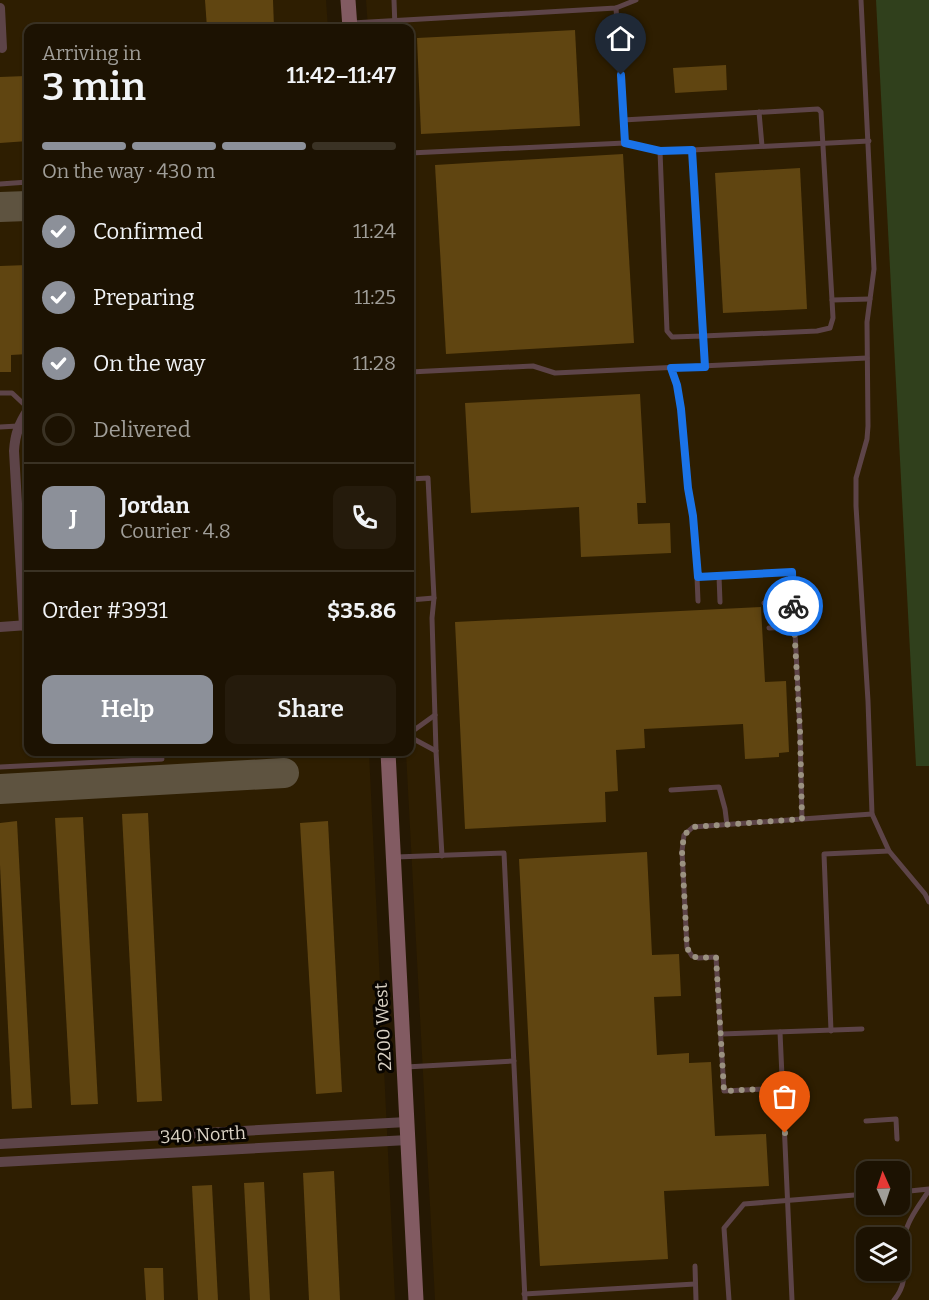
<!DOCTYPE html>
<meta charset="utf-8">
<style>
:root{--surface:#1c1202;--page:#251b0c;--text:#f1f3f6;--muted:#a09e99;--line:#3a3224;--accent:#8c9099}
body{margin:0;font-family:Bitter,serif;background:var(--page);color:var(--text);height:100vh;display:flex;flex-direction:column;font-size:22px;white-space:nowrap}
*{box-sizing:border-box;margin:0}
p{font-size:20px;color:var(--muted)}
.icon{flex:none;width:33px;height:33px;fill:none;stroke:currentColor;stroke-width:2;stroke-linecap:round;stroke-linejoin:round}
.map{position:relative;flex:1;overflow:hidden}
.side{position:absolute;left:24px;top:24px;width:390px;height:732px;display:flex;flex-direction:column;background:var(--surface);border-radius:12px;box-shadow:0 2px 4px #0004,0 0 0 2px var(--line)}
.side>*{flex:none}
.needle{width:39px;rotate:357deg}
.fabs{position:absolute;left:856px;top:1161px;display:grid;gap:12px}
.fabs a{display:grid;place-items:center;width:54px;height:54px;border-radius:12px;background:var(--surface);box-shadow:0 2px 4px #0004,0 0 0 2px var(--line);font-size:30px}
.pin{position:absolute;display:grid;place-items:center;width:51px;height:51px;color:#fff;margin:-62px -26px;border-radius:50% 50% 50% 0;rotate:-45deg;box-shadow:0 0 6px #0007}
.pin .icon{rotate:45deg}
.courier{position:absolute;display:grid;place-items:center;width:60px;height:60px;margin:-30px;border:4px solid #1a73e8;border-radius:50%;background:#fff;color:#222;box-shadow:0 2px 8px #0007}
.summary em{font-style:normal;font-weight:600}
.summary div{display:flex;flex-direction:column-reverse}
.summary{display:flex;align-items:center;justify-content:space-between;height:102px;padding:0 18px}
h1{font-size:39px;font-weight:600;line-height:45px}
.bar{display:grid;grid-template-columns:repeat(4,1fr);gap:9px 6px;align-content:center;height:72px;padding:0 18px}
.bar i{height:8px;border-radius:4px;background:var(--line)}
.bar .current{background:var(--accent)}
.bar p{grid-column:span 4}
.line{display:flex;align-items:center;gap:15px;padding:0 18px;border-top:2px solid var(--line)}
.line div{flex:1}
.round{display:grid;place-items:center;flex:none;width:63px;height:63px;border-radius:12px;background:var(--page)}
ol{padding:0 18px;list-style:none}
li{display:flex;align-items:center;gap:18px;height:66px}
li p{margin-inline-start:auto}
li .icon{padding:6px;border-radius:50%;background:var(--accent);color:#fff;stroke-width:4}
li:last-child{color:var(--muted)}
li i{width:33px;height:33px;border:3px solid var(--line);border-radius:50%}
.action{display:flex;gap:12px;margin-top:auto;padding:12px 18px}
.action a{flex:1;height:69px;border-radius:12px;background:var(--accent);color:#fff;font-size:24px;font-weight:600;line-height:69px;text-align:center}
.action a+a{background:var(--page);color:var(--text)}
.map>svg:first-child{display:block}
.built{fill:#2e1e01;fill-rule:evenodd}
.green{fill:#30401c}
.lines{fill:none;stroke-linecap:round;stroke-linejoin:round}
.taxiway{stroke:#5e5340;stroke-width:30}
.building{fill:#604511}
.lane{stroke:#5d4448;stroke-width:5}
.street{stroke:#5d4448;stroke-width:10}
.secondary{stroke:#825b62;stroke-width:15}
.done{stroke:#9b9281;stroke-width:6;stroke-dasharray:0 10.8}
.route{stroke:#1a73e8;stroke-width:8}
.labels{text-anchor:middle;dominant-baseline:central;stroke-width:6;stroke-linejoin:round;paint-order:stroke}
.street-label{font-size:18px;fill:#dbd3c5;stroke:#090501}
</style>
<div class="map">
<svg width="929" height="1300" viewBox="0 0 929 1300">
<rect width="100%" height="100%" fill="#251803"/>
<g class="built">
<path d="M0 0H326L328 28H28V752H369L395 1300H0Z"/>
<path d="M366 0H882L929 617V1300H435L406 752H410V28H368ZM867 1172H900V1204H867ZM867 1238H900V1270H867Z"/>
</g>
<path class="green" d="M876 0H929V766H916Z"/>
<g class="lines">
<g class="taxiway">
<path d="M0 207 28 206"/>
<path d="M0 789 284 773"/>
</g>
</g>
<g class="building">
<path d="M205 0H273L274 28H207Z"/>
<path d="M575 30 580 126 421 134 417 38Z"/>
<path d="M726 65 727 90 675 93 673 68Z"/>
<path d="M26 76 28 141 0 143V77Z"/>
<path d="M623 154 634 343 446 354 435 165Z"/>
<path d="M800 168 807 309 723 313 715 173Z"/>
<path d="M28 265V354L11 355V372H0V266Z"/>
<path d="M640 394 646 503H637L638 524 670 523 671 553 581 557 579 507 471 513 465 403Z"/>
<path d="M761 607 765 682 786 681 789 752 779 753V757L745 759 743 724 644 729 645 748 616 750 618 791 605 792 606 822 465 829 455 622Z"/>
<path d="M148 813 162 1101 137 1102 122 814Z"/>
<path d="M83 817 98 1104 71 1105 55 818Z"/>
<path d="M17 821 32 1108 12 1109 0 865V823Z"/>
<path d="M328 821 342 1092 316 1094 300 823Z"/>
<path d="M647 852 652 955 679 954 681 996 654 997 657 1055 689 1053V1063L711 1062 715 1136 766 1134 769 1186 664 1191 668 1259 540 1266 519 859Z"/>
<path d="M334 1171 340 1300H309L303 1173Z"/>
<path d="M264 1182 270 1300H250L244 1183Z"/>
<path d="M212 1185 218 1300H198L192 1186Z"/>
<path d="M144 1268H163L164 1300H146Z"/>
</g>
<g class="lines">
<g class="lane">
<path d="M394 0 395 28"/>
<path d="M861 0 874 269 867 322 868 426 867 439 856 478V506L868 701 872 814 889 851 925 894 929 902"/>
<path d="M616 8 625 143"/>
<path d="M352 23 616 8 636 0"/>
<path d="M759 112 762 146"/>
<path d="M623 120 818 109 821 112 832 300"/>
<path d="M869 141 692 150 703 336 817 331 830 328 833 318 832 300 870 299"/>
<path d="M660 151 667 331 672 337 703 336 705 367"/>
<path d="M410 153 625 143 660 151 692 150"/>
<path d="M0 184 28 182"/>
<path d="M410 302 413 372"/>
<path d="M671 368 677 385 681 409 688 488 693 516 697 577 792 572 800 731 802 819 693 827 684 835 682 851 687 948 692 956 698 958 716 957 724 1091 783 1088"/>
<path d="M410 372 533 366 555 373 867 358"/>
<path d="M0 393H12L28 408"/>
<path d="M0 427 18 426"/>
<path d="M410 479 428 478 434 598 410 600"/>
<path d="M719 576 720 602"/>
<path d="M697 577 698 601"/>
<path d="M434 598 432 618 436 751 442 856"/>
<path d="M764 603 793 601"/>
<path d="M769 628 795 627"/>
<path d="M410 733 435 715"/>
<path d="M410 737 436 751"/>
<path d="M0 767 162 759"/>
<path d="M671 790 719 787 725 809 727 825"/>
<path d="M802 819 872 814"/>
<path d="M396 857 504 853 525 1300"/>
<path d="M831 1031 824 854 889 851"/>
<path d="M780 1032 792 1300"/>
<path d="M721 1034 862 1029"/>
<path d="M406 1067 514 1061"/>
<path d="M866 1121 896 1119 897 1139"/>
<path d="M900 1192 929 1189"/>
<path d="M695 1266 696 1300"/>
<path d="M524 1294 695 1284"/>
<path d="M729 1300 724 1228 744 1204 867 1194"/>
<path d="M894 1300C913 1277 898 1257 906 1231 909 1217 922 1202 929 1190"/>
</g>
<g class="street">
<path d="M0 8 2 48"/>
<path d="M24 626 14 451C15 434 19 424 28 410"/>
<path d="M0 627 28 625"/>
<path d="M0 1144 407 1122"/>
<path d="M0 1162 408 1140"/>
</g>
<g class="secondary">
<path d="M348 0 350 28"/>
<path d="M388 752 416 1300"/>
</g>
</g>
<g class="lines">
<path class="done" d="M785 1133 783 1088 724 1091 716 957 698 958 692 956 687 948 682 851 684 835 693 827 802 819 800 731 793 606"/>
<path class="route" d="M621 75 625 143 660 151 692 150 705 367 671 368 677 385 681 409 688 488 693 516 698 577 792 572 793 606"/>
</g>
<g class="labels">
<g class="street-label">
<text transform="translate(383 1027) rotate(-93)">2200 West</text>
<text transform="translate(203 1135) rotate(-3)">340 North</text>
</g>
</g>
</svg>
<div class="fabs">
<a><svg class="needle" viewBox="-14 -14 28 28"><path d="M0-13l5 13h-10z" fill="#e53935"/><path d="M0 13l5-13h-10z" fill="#a09e99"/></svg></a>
<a><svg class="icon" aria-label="layers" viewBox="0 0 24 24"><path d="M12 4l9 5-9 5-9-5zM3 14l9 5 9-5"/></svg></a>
</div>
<div class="pin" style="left:785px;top:1133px;background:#ea580c"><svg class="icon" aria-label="bag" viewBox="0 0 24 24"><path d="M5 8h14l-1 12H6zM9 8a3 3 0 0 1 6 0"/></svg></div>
<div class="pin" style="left:621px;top:75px;background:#1f2937"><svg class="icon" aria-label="home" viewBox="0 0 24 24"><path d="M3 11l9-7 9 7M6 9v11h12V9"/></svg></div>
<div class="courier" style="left:793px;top:606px"><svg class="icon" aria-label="bike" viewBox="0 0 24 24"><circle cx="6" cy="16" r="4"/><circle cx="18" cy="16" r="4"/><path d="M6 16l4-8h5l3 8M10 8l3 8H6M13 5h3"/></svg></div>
<section class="side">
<div class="summary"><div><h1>3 min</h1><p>Arriving in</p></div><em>11:42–11:47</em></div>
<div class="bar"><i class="current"></i><i class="current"></i><i class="current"></i><i></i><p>On the way · 430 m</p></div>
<ol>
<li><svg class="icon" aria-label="check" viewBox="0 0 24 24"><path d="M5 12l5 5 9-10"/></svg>Confirmed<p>11:24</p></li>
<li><svg class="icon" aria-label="check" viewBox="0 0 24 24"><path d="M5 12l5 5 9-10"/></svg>Preparing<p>11:25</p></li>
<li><svg class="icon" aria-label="check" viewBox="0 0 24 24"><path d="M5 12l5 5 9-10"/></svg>On the way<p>11:28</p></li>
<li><i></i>Delivered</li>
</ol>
<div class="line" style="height:108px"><b class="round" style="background:var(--accent);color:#fff">J</b><div><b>Jordan</b><p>Courier · 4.8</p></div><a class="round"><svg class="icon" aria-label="phone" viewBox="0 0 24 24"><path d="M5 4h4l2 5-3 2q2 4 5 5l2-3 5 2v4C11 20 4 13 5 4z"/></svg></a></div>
<div class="line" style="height:78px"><div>Order #3931</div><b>$35.86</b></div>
<div class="action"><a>Help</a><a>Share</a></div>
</section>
</div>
